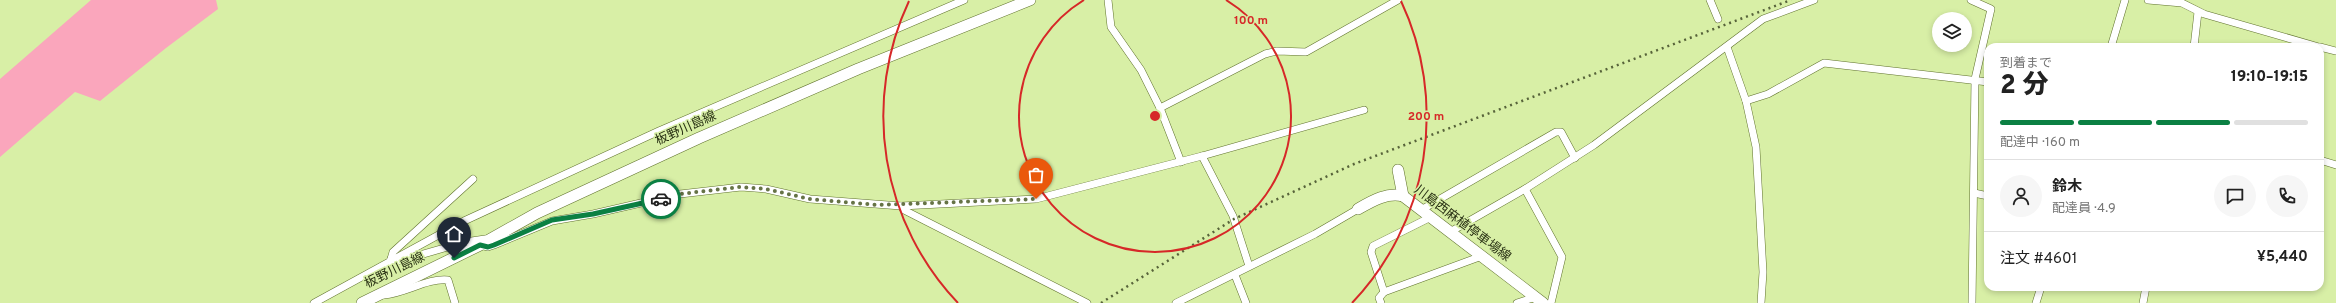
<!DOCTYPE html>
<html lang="ja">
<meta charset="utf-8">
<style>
:root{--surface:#fff;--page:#f6f6f6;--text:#222;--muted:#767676;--line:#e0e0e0;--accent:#0b8043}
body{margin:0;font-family:Overpass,"Noto Sans JP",sans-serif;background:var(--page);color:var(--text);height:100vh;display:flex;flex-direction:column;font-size:15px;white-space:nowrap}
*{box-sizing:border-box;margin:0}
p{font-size:13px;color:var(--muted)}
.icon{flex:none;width:22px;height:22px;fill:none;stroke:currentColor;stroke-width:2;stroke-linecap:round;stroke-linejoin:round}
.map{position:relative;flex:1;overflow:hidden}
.side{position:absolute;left:1984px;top:43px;width:340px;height:248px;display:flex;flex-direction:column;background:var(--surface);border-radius:12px;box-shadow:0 2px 6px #0003}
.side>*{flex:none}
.tools{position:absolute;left:1932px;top:12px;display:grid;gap:8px}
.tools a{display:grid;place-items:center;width:40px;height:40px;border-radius:50%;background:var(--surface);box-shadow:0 2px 6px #0003;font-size:20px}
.pin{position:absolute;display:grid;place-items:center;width:34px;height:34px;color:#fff;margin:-41px -17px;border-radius:50% 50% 50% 0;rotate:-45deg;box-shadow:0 0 4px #0007}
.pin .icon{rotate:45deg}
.courier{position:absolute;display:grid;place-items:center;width:40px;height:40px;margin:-20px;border:3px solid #0b8043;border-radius:50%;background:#fff;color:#222;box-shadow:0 1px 5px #0007}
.headline em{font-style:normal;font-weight:800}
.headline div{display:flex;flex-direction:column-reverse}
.headline{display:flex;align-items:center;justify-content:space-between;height:68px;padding:0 16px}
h1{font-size:26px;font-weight:800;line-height:30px}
.bar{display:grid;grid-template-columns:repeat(4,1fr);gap:6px 4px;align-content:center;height:48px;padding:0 16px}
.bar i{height:5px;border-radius:3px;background:var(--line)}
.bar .current{background:var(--accent)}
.bar p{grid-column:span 4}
.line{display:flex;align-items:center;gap:10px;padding:0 16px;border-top:1px solid var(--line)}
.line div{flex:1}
.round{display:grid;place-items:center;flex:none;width:42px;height:42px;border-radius:21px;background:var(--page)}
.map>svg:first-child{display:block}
.green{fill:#faa6bc}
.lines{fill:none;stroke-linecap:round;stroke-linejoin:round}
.street-casing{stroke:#60722d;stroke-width:8}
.secondary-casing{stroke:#60722d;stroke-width:12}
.street{stroke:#fff;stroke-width:7}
.secondary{stroke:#fff;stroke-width:11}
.rail{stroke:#57633a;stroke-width:2.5;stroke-dasharray:2 4;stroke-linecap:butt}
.done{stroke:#667346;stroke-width:4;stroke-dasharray:0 7.2}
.route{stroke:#0b8043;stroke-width:5}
.ring{fill:none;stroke:#d62828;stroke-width:2}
.labels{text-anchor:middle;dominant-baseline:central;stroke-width:3;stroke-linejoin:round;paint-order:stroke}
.street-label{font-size:13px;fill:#283013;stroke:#d8efa6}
.centre{fill:#d62828;stroke:#d8efa6;stroke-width:2}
.ring-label{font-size:12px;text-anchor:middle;font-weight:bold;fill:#d62828;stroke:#d8efa6;stroke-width:3;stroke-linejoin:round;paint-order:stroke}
</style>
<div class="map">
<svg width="2336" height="303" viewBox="0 0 2336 303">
<rect width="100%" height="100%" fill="#d8efa6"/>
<path class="green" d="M91 0H216L218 9 166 48 100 101 75 92 0 157V79Z"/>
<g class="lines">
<defs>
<g id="street">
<path d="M1108 0 1111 27 1141 70 1160 108 1181 162"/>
<path d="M1710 0 1718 19"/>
<path d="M1971 0 1991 9 1975 79 1972 303"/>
<path d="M2148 0 2182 3 2204 14 2319 47"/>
<path d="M1727 47 1746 101 1756 147 1763 272 1761 303"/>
<path d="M2111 47 2125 0"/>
<path d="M2194 47 2198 12"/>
<path d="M2320 47 2336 51"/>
<path d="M1746 101 1768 94 1824 63 1988 82"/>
<path d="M1160 108 1265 54 1277 51 1306 52 1398 0"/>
<path d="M1202 156 1233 216 1249 266"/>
<path d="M2320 160 2336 165"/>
<path d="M1525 189 1562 257 1551 303"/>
<path d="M1974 193 1988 196"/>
<path d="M901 206 1036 199 1202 156 1364 110"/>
<path d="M1421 210 1556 132H1561L1575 158"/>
<path d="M1450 232 1525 189 1594 145 1763 19 1814 0"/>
<path d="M480 245 488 247 494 245 552 221 593 214 680 194 715 190 741 187 766 189 810 199 901 206 904 210 1087 303"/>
<path d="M391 259 393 252 473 179"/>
<path d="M391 259 399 261 465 242 485 239"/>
<path d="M1235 275 1246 303"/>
<path d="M1384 292 1371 252 1373 246 1431 217"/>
<path d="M384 295C406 293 427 278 448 280L455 303"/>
<path d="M314 303 464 221 659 131 964 0"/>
<path d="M1176 303 1315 234 1358 209"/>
<path d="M1381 303 1379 298 1384 292 1482 256"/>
<path d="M1517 303 1536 297"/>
<path d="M2036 303 2041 287"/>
<path d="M2143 303 2146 287"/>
</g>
<g id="secondary">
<path d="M1398 170 1403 196"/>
<path d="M1358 209C1372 201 1387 192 1403 196L1543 303"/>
<path d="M362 303 480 245 537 213 699 138 858 69 1030 0"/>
</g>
</defs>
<use href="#street" class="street-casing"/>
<use href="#secondary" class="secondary-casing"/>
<use href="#street" class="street"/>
<use href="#secondary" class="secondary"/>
<path class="rail" d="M1101 303 1234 219 1354 164 1791 0"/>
</g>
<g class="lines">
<path class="done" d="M661 199 680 194 740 187 766 189 810 199 878 205 1036 199"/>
<path class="route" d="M454 258 480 245 488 247 494 245 552 220 593 214 661 199"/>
</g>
<g class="ring">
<path d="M1226 0A136 136 0 1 1 1084 0"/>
<path d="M958 303A271 271 0 0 1 909 1M1401 1A271 271 0 0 1 1352 303"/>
</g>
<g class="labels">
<g class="street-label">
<text transform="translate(686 129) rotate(-24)">板野川島線</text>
<text transform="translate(1462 224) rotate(37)">川島西麻植停車場線</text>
<text transform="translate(395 271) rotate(-26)">板野川島線</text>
</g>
</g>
<circle cx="1155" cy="116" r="6" class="centre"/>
<g class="ring-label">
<text x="1251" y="24">100 m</text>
<text x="1426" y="120">200 m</text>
</g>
</svg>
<div class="tools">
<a><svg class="icon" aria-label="layers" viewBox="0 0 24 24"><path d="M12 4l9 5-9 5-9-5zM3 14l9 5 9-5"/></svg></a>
</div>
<div class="pin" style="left:1036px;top:199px;background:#ea580c"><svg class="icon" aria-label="bag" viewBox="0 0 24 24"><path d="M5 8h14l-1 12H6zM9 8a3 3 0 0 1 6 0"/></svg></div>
<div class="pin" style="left:454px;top:258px;background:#1f2937"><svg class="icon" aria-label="home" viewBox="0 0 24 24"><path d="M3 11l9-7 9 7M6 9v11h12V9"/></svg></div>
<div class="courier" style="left:661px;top:199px"><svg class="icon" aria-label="car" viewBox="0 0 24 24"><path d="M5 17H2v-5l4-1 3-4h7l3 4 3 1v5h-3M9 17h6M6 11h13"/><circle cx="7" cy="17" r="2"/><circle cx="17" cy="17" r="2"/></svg></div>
<section class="side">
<div class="headline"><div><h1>2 分</h1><p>到着まで</p></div><em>19:10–19:15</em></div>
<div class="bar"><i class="current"></i><i class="current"></i><i class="current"></i><i></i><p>配達中 · 160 m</p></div>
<div class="line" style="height:72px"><a class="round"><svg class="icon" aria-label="person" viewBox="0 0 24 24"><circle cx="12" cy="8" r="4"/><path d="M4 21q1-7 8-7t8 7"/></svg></a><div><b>鈴木</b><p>配達員 · 4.9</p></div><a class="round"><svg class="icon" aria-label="chat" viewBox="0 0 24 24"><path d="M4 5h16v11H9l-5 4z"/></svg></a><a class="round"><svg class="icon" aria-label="phone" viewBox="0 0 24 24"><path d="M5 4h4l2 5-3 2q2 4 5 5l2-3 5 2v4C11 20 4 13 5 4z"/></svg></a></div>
<div class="line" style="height:52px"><div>注文 #4601</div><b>¥5,440</b></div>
</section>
</div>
